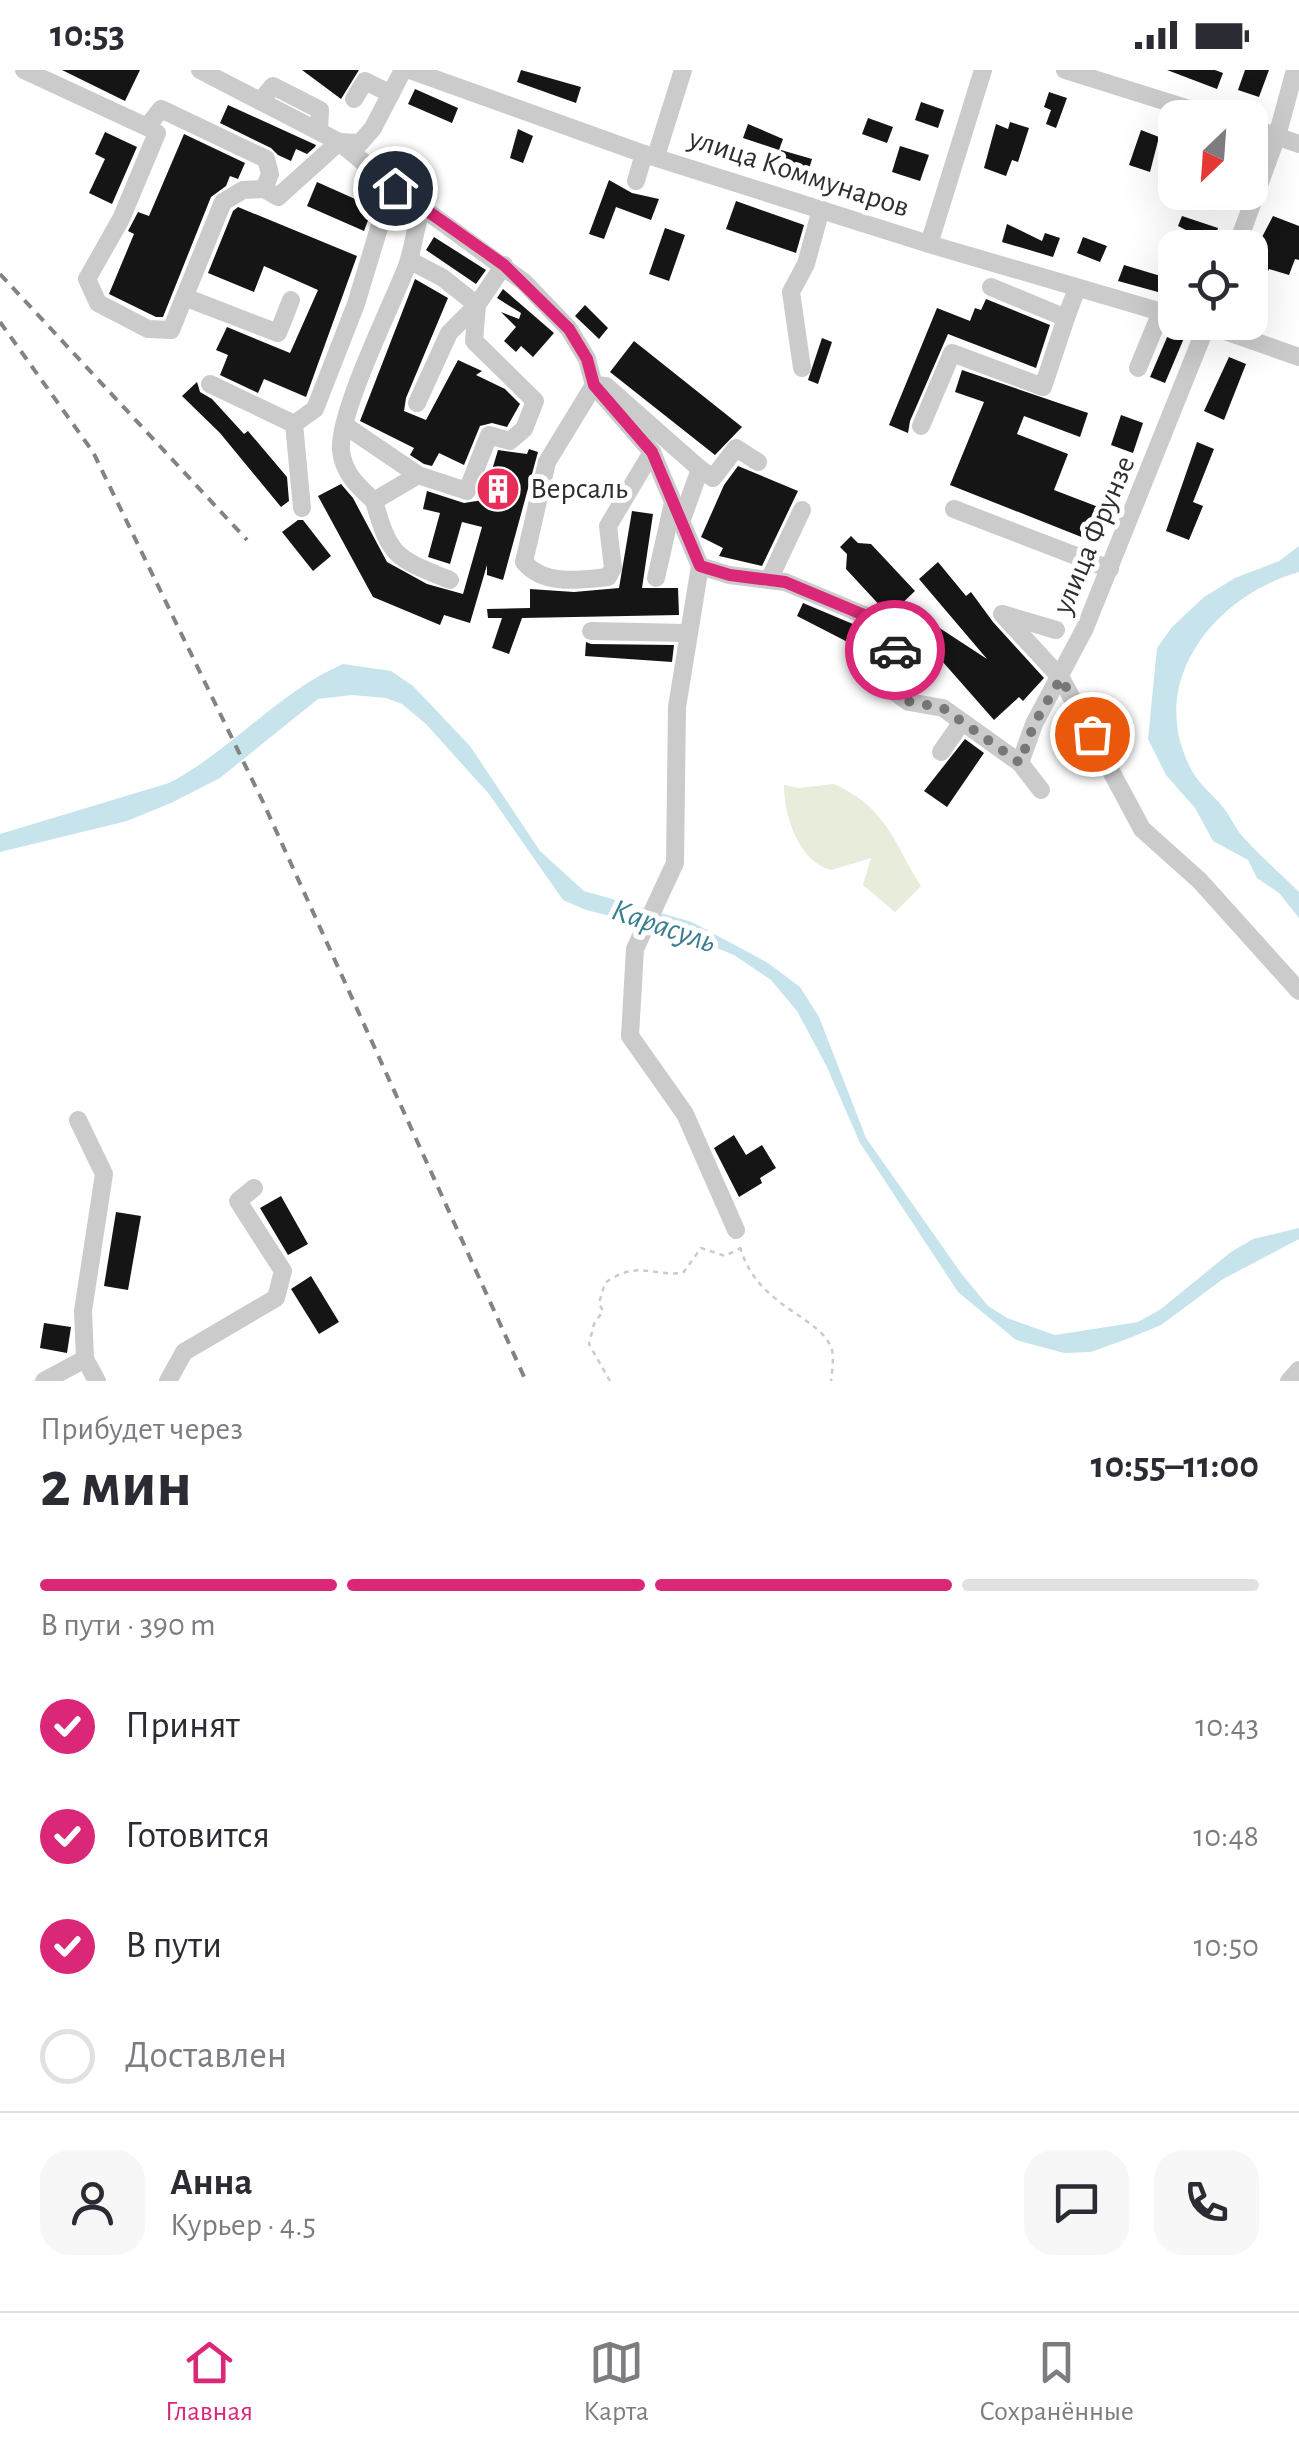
<!DOCTYPE html>
<html lang="ru">
<meta charset="utf-8">
<style>
:root{--surface:#fff;--page:#f7f7f7;--text:#2b2b33;--muted:#7c7c81;--line:#e1e1e2;--accent:#db2777}
body{margin:0;font-family:"Alegreya Sans",sans-serif;background:var(--page);color:var(--text);height:100vh;display:flex;flex-direction:column;font-size:38px;white-space:nowrap}
*{box-sizing:border-box;margin:0}
p{font-size:32px;color:var(--muted)}
.icon{flex:none;width:55px;height:55px;fill:none;stroke:currentColor;stroke-width:2;stroke-linecap:round;stroke-linejoin:round}
.map{position:relative;height:1311px;overflow:hidden}
.sheet{display:flex;flex-direction:column;background:var(--surface);flex:1}
.sheet>*{flex:none}
.needle{width:65px;rotate:205deg}
.tools{position:absolute;left:1158px;top:30px;display:grid;gap:20px}
.tools a{display:grid;place-items:center;width:110px;height:110px;border-radius:20px;background:var(--surface);box-shadow:0 10px 40px #0002;font-size:50px}
.pin{position:absolute;display:grid;place-items:center;width:85px;height:85px;color:#fff;margin:-42px;border:5px solid #fff;border-radius:50%;box-shadow:0 2px 10px #0007}
.courier{position:absolute;display:grid;place-items:center;width:100px;height:100px;margin:-50px;border:8px solid #db2777;border-radius:50%;background:#fff;color:#222;box-shadow:0 2px 12px #0007}
.overview em{font-style:normal;font-weight:600}
.overview div{display:flex;flex-direction:column-reverse}
.overview{display:flex;align-items:center;justify-content:space-between;height:170px;padding:0 40px}
h1{font-size:65px;font-weight:600;line-height:75px}
.bar{display:grid;grid-template-columns:repeat(4,1fr);gap:15px 10px;align-content:center;height:120px;padding:0 40px}
.bar i{height:12px;border-radius:8px;background:var(--line)}
.bar .active{background:var(--accent)}
.bar p{grid-column:span 4}
.line{display:flex;align-items:center;gap:25px;padding:0 40px;border-top:2px solid var(--line)}
.line div{flex:1}
.round{display:grid;place-items:center;flex:none;width:105px;height:105px;border-radius:30px;background:var(--page)}
ol{padding:0 40px;list-style:none}
li{display:flex;align-items:center;gap:30px;height:110px}
li p{margin-inline-start:auto}
li .icon{padding:10px;border-radius:50%;background:var(--accent);color:#fff;stroke-width:4}
li:last-child{color:var(--muted)}
li i{width:55px;height:55px;border:5px solid var(--line);border-radius:50%}
.status{display:flex;justify-content:space-between;align-items:center;height:70px;padding:0 50px;background:var(--surface);direction:ltr}
.status svg{height:28px;fill:currentColor}
.dock{display:flex;justify-content:space-around;align-items:center;height:140px;border-top:2px solid var(--line);background:var(--surface);font-size:28px;color:var(--muted)}
.dock a{display:grid;justify-items:center;gap:5px}
.dock .active{color:var(--accent)}
.map>svg:first-child{display:block}
.green{fill:#e7ecdb}
.water{fill:#c7e3ec}
.building{fill:#151515}
.lines{fill:none;stroke-linecap:round;stroke-linejoin:round}
.path{stroke:#cbcbcb;stroke-width:2.5;stroke-dasharray:5 5;stroke-linecap:butt}
.minor{stroke:#cbcbcb;stroke-width:18}
.rail{stroke:#838383;stroke-width:4;stroke-dasharray:10 8;stroke-linecap:butt}
.done{stroke:#777;stroke-width:10;stroke-dasharray:0 18}
.route{stroke:#db2777;stroke-width:12}
.labels{text-anchor:middle;dominant-baseline:central;stroke-width:10;stroke-linejoin:round;paint-order:stroke}
.street-label{font-size:30px;fill:#2e2e2e;stroke:#fff}
.poi-label{font-size:30px;fill:#2e2e2e;stroke:#fff;text-anchor:start}
.water-label{font-size:32px;font-style:italic;fill:#3a7e91;stroke:#fff}
</style>
<div class="status"><b>10:53</b><svg viewBox="0 0 49 12"><path d="M0 12V9h3v3zM5 12V6h3v6zM10 12V3h3v9zM15 12V0h3v12zM26 1h20v11H26zM47 4h2v5h-2z"/></svg></div>
<div class="map">
<svg width="1299" height="1311" viewBox="0 0 1299 1311">
<rect width="100%" height="100%" fill="#fff"/>
<path class="green" d="M834 714C888 739 892 770 921 816L895 842 863 815 871 788 831 800C799 792 784 746 784 715L799 718Z"/>
<g class="water">
<path d="M1299 476V502C1214 526 1144 613 1192 701 1199 714 1213 725 1222 736 1231 746 1235 759 1244 768 1261 787 1281 804 1299 822V848L1279 823 1257 808 1248 790 1213 771 1195 738 1166 705 1148 669 1157 578 1172 557 1204 527 1235 508 1279 491Z"/>
<path d="M343 594 391 601 413 616 470 676 540 781 584 821 692 852 768 893 800 917 819 947 866 1068 961 1203 988 1236 1007 1248 1055 1265 1138 1252 1161 1239 1231 1182 1253 1169 1299 1158V1169L1223 1209 1161 1255 1127 1269 1091 1282 1064 1283 1016 1270 958 1222 860 1073 826 995 797 941 771 910 734 885 680 863 586 840 563 830 489 724 426 654 402 634 386 628 352 625 318 629 220 708 171 733 127 751 0 782V764L169 713C231 681 278 622 343 594Z"/>
</g>
<g class="building">
<path d="M62 0H140L125 31Z"/>
<path d="M302 0H359L341 29Z"/>
<path d="M521 0 581 17 576 33 517 12Z"/>
<path d="M1167 0H1215L1223 3 1217 19Z"/>
<path d="M1245 0H1269L1259 27 1238 20Z"/>
<path d="M415 19 458 38 452 53 408 34Z"/>
<path d="M1049 22 1067 28 1056 58 1046 54 1051 40 1044 37Z"/>
<path d="M921 32 944 40 938 58 915 50Z"/>
<path d="M228 35 316 75 315 77 307 84 296 79 291 91 278 85 271 78 220 53Z"/>
<path d="M868 48 893 57 887 73 862 64Z"/>
<path d="M1010 52 1029 58 1018 92 1012 90 1006 106 984 98 996 54 1008 59Z"/>
<path d="M748 54 783 69 779 80 743 68Z"/>
<path d="M518 59 533 66 523 93 510 88Z"/>
<path d="M1141 60 1159 67 1150 102 1129 95Z"/>
<path d="M105 62 137 77 112 134 89 123 105 89 95 84Z"/>
<path d="M184 64 245 93 238 109 230 106 226 116 211 127 163 247H156L109 224 134 164 128 161 138 142 149 146Z"/>
<path d="M900 76 929 85 920 111 892 102Z"/>
<path d="M781 80 812 89 805 112 774 101Z"/>
<path d="M609 110 632 123 659 129 651 150 616 137 604 169 589 164Z"/>
<path d="M317 112 373 137 364 161 307 136Z"/>
<path d="M736 131 804 155 796 183 726 159Z"/>
<path d="M238 137 357 186 306 327 264 309 258 323 220 305 228 285 216 280 227 257 290 283 318 220 264 196 254 222 208 203 233 141Z"/>
<path d="M1182 146 1218 158 1212 178H1192L1196 165 1178 156Z"/>
<path d="M1273 146 1299 156V190L1295 189 1289 205 1269 199 1250 242V207L1256 190 1251 188Z"/>
<path d="M1007 154 1042 171 1045 163 1060 168 1053 187 1002 172Z"/>
<path d="M665 158 685 165 669 211 649 204Z"/>
<path d="M434 167 486 200 476 214 426 180Z"/>
<path d="M1083 167 1107 176 1100 192 1077 183Z"/>
<path d="M1124 195 1164 207 1158 222 1118 211Z"/>
<path d="M415 209 448 228 406 328 404 341 426 350 458 290 482 301 476 305 505 319 520 334 507 357 492 353 480 356 464 395 439 383 432 396 424 394 410 385 414 378 360 351Z"/>
<path d="M503 219 554 263 533 287 521 276 516 282 504 271 516 257 501 242 519 249 521 243 497 228Z"/>
<path d="M986 229 1050 255 1036 298 948 264 910 351 908 363 889 355 937 238 970 251 975 238 981 240Z"/>
<path d="M585 235 608 258 599 269 575 246Z"/>
<path d="M1171 258 1187 261 1165 313 1150 307Z"/>
<path d="M822 268 832 272 818 314 808 310Z"/>
<path d="M634 271 742 357 715 385 610 302Z"/>
<path d="M1229 287 1246 294 1224 350 1204 341Z"/>
<path d="M962 300 1088 343 1080 367 1024 346 1017 364 1068 384 1054 420 1101 438 1089 470 950 415 984 332 955 322Z"/>
<path d="M197 312 200 322 212 329 244 364 248 361 287 407 289 431 281 437 220 363 182 326Z"/>
<path d="M1121 345 1143 353 1133 383 1111 375Z"/>
<path d="M1197 372 1214 379 1193 432 1203 436 1189 470 1166 461Z"/>
<path d="M529 379 538 382 503 510 487 505V495L470 553 444 545 440 555 373 527 318 426 341 414 353 428 387 492 427 514 463 524 482 457 462 452 450 494 428 487 440 443 423 439 427 421 464 433 483 430 498 380 527 384Z"/>
<path d="M738 396 798 421 762 496 719 486 723 478 701 467 724 415Z"/>
<path d="M632 441 653 444 642 518H678L679 545 522 548 509 584 492 578 502 548H488L487 539 530 538V519L574 522 619 518Z"/>
<path d="M298 450H303L331 486 313 501 282 462Z"/>
<path d="M851 466 858 473 871 474 915 521 892 543 884 540 846 499 847 484 840 477Z"/>
<path d="M938 492 966 526 971 522 993 552 1044 608 1023 631 1019 627 994 650 942 591 921 621 900 611 938 557 987 589 919 509Z"/>
<path d="M803 533 879 565 869 583 797 546Z"/>
<path d="M586 572 591 574 674 575 672 592 585 586Z"/>
<path d="M965 669 984 683 947 737 924 721Z"/>
<path d="M734 1065 746 1085 762 1075 776 1098 760 1108 762 1113 739 1127 714 1078Z"/>
<path d="M281 1126 308 1174 288 1185 260 1138Z"/>
<path d="M116 1142 141 1146 128 1220 104 1216Z"/>
<path d="M311 1206 339 1252 319 1264 291 1219Z"/>
<path d="M44 1253 71 1257 67 1283 40 1278Z"/>
</g>
<g class="lines">
<g class="path">
<path d="M740 1177C757 1238 822 1246 832 1280 834 1289 832 1302 831 1311"/>
<path d="M610 1311 589 1274 594 1254 603 1241 599 1233 605 1213C637 1190 651 1206 683 1203L701 1178 725 1186 741 1178"/>
</g>
<g class="minor">
<path d="M24 0 147 57 161 39 266 89 270 104 264 119 278 127 339 72 360 73 373 58 403 0"/>
<path d="M200 0 339 72 395 118 524 212 569 259 587 289 594 315 652 382 700 496 729 505 785 512 900 560 903 568 879 605 880 612 909 632 943 638 1020 693 1041 720"/>
<path d="M410 0 644 84 929 174 1175 246"/>
<path d="M1065 0 1218 48"/>
<path d="M354 29 365 11 391 24"/>
<path d="M260 31 273 16 320 40 319 61"/>
<path d="M1250 57 1299 74"/>
<path d="M157 63 121 149 87 209 98 233 148 259 171 260 223 132 243 120 264 119"/>
<path d="M656 86 683 0"/>
<path d="M636 111 644 84"/>
<path d="M929 174 983 0"/>
<path d="M1236 178 1277 66 1295 0"/>
<path d="M409 190 443 208 477 235 449 263 417 333"/>
<path d="M991 217 1066 248 1077 218"/>
<path d="M187 228 278 263 291 230"/>
<path d="M1199 252 1299 287"/>
<path d="M802 298 791 222 806 194 821 139"/>
<path d="M1138 298 1161 242"/>
<path d="M210 314 294 354"/>
<path d="M346 356 418 405"/>
<path d="M921 356 952 283 1043 317 1066 248"/>
<path d="M652 382 608 456 613 498 608 507C579 510 544 516 524 492L547 392 594 315 606 316 700 399 681 452"/>
<path d="M700 399 713 408 736 378 758 392"/>
<path d="M374 431C358 416 343 403 341 380 338 343 392 235 407 196 414 176 415 156 423 136"/>
<path d="M302 438 294 354 315 339 356 234 382 148 395 118"/>
<path d="M954 439 1110 499"/>
<path d="M700 496 677 637 675 793 635 879 630 966 685 1044 736 1160"/>
<path d="M656 508 673 433"/>
<path d="M450 510C395 488 390 487 374 431L418 405 467 421 489 365 510 371 524 359 535 331 474 271 477 235 504 195"/>
<path d="M769 510 802 440"/>
<path d="M1056 560 1002 544 1061 608 1142 759 1200 811 1299 921"/>
<path d="M591 561 686 563"/>
<path d="M941 682 962 652"/>
<path d="M1020 693 1034 654 1085 558 1208 252"/>
<path d="M78 1050 104 1104 83 1241 85 1289"/>
<path d="M44 1311 85 1289 97 1311"/>
<path d="M168 1311 184 1282 276 1228 283 1201 238 1131 254 1118"/>
<path d="M1289 1311 1299 1300"/>
</g>
<g class="rail">
<path d="M0 204 247 470"/>
<path d="M0 252 93 382 263 732 526 1311"/>
</g>
</g>
<g class="lines">
<path class="done" d="M895 580 879 605 880 612 910 632 943 638 1020 693 1034 654 1061 608 1092 664"/>
<path class="route" d="M395 118 504 195 569 259 587 289 594 315 652 382 700 496 730 505 785 512 900 560 903 568 895 580"/>
</g>
<defs>
<symbol id="building-disc" viewBox="-11 -11 22 22"><circle r="9.5" fill="#e82d58" stroke="#fff"/><path d="M-4-6H4V6H1V3H-1V6H-4ZM-2.5-4.3h1.7v1.8h-1.7ZM.8-4.3h1.7v1.8H.8ZM-2.5-1h1.7V.8h-1.7ZM.8-1h1.7V.8H.8Z" fill="#fff"/></symbol>
</defs>
<g fill-rule="evenodd">
<use href="#building-disc" x="473" y="394" width="50" height="50"/>
</g>
<g class="labels">
<g class="street-label">
<text transform="translate(799 103) rotate(18)">улица Коммунаров</text>
<text transform="translate(1094 465) rotate(-67)">улица Фрунзе</text>
</g>
<g class="poi-label">
<text x="530" y="419">Версаль</text>
</g>
<g class="water-label">
<text transform="translate(664 856) rotate(19)">Карасуль</text>
</g>
</g>
</svg>
<div class="tools">
<a><svg class="needle" viewBox="-14 -14 28 28"><path d="M0-13l5 13h-10z" fill="#e53935"/><path d="M0 13l5-13h-10z" fill="#7c7c81"/></svg></a>
<a><svg class="icon" aria-label="locate" viewBox="0 0 24 24"><circle cx="12" cy="12" r="6"/><path d="M12 2v4M12 18v4M2 12h4M18 12h4"/></svg></a>
</div>
<div class="pin" style="left:1092px;top:664px;background:#ea580c"><svg class="icon" aria-label="bag" viewBox="0 0 24 24"><path d="M5 8h14l-1 12H6zM9 8a3 3 0 0 1 6 0"/></svg></div>
<div class="pin" style="left:395px;top:118px;background:#1f2937"><svg class="icon" aria-label="home" viewBox="0 0 24 24"><path d="M3 11l9-7 9 7M6 9v11h12V9"/></svg></div>
<div class="courier" style="left:895px;top:580px"><svg class="icon" aria-label="car" viewBox="0 0 24 24"><path d="M5 17H2v-5l4-1 3-4h7l3 4 3 1v5h-3M9 17h6M6 11h13"/><circle cx="7" cy="17" r="2"/><circle cx="17" cy="17" r="2"/></svg></div>
</div>
<section class="sheet">
<div class="overview"><div><h1>2 мин</h1><p>Прибудет через</p></div><em>10:55–11:00</em></div>
<div class="bar"><i class="active"></i><i class="active"></i><i class="active"></i><i></i><p>В пути · 390 m</p></div>
<ol>
<li><svg class="icon" aria-label="check" viewBox="0 0 24 24"><path d="M5 12l5 5 9-10"/></svg>Принят<p>10:43</p></li>
<li><svg class="icon" aria-label="check" viewBox="0 0 24 24"><path d="M5 12l5 5 9-10"/></svg>Готовится<p>10:48</p></li>
<li><svg class="icon" aria-label="check" viewBox="0 0 24 24"><path d="M5 12l5 5 9-10"/></svg>В пути<p>10:50</p></li>
<li><i></i>Доставлен</li>
</ol>
<div class="line" style="height:180px"><a class="round"><svg class="icon" aria-label="person" viewBox="0 0 24 24"><circle cx="12" cy="8" r="4"/><path d="M4 21q1-7 8-7t8 7"/></svg></a><div><b>Анна</b><p>Курьер · 4.5</p></div><a class="round"><svg class="icon" aria-label="chat" viewBox="0 0 24 24"><path d="M4 5h16v11H9l-5 4z"/></svg></a><a class="round"><svg class="icon" aria-label="phone" viewBox="0 0 24 24"><path d="M5 4h4l2 5-3 2q2 4 5 5l2-3 5 2v4C11 20 4 13 5 4z"/></svg></a></div>
</section>
<nav class="dock">
<a class="active"><svg class="icon" aria-label="home" viewBox="0 0 24 24"><path d="M3 11l9-7 9 7M6 9v11h12V9"/></svg>Главная</a>
<a><svg class="icon" aria-label="map" viewBox="0 0 24 24"><path d="M3 6l6-2 6 2 6-2v14l-6 2-6-2-6 2zM9 4v14M15 6v14"/></svg>Карта</a>
<a><svg class="icon" aria-label="saved" viewBox="0 0 24 24"><path d="M7 4h10v16l-5-4-5 4z"/></svg>Сохранённые</a>
</nav>
